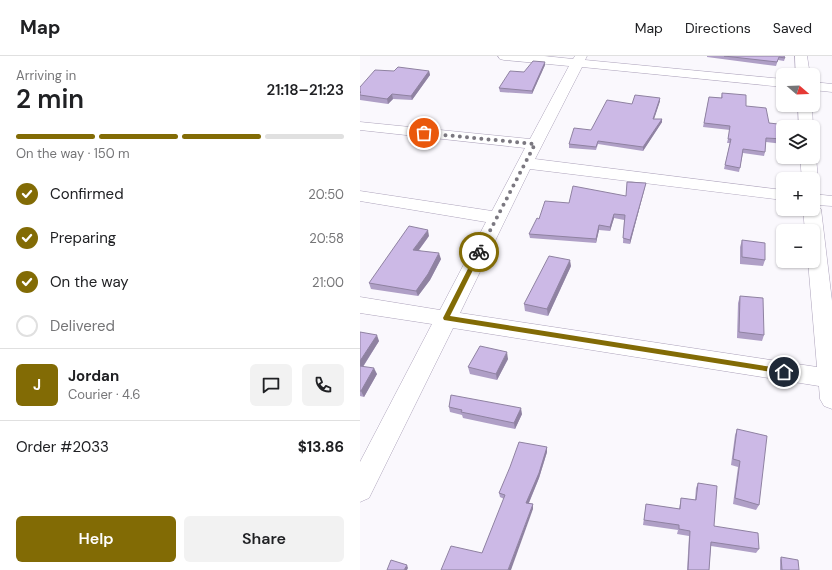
<!DOCTYPE html>
<meta charset="utf-8">
<style>
:root{--surface:#fff;--page:#f2f2f2;--text:#202124;--muted:#757577;--line:#e0e0e0;--accent:#826b05}
body{margin:0;font-family:"DM Sans",sans-serif;background:var(--page);color:var(--text);height:100vh;display:flex;flex-direction:column;font-size:15px;white-space:nowrap}
*{box-sizing:border-box;margin:0}
p{font-size:13px;color:var(--muted)}
.icon{flex:none;width:22px;height:22px;fill:none;stroke:currentColor;stroke-width:2;stroke-linecap:round;stroke-linejoin:round}
.map{position:relative;flex:1;overflow:hidden}
.drawer{display:flex;flex-direction:column;background:var(--surface);width:360px}
.drawer>*{flex:none}
.needle{width:26px;rotate:109deg}
.fabs{position:absolute;left:416px;top:12px;display:grid;gap:8px}
.fabs a{display:grid;place-items:center;width:44px;height:44px;border-radius:6px;background:var(--surface);box-shadow:0 1px 3px #0004;font-size:20px}
.pin{position:absolute;display:grid;place-items:center;width:34px;height:34px;color:#fff;margin:-17px;border:2px solid #fff;border-radius:50%;box-shadow:0 1px 4px #0007}
.courier{position:absolute;display:grid;place-items:center;width:40px;height:40px;margin:-20px;border:3px solid #826b05;border-radius:50%;background:#fff;color:#222;box-shadow:0 1px 5px #0007}
.overview em{font-style:normal;font-weight:600}
.overview div{display:flex;flex-direction:column-reverse}
.overview{display:flex;align-items:center;justify-content:space-between;height:68px;padding:0 16px}
h1{font-size:26px;font-weight:600;line-height:30px}
.bar{display:grid;grid-template-columns:repeat(4,1fr);gap:6px 4px;align-content:center;height:48px;padding:0 16px}
.bar i{height:5px;border-radius:3px;background:var(--line)}
.bar .current{background:var(--accent)}
.bar p{grid-column:span 4}
.line{display:flex;align-items:center;gap:10px;padding:0 16px;border-top:1px solid var(--line)}
.line div{flex:1}
.round{display:grid;place-items:center;flex:none;width:42px;height:42px;border-radius:6px;background:var(--page)}
ol{padding:0 16px;list-style:none}
li{display:flex;align-items:center;gap:12px;height:44px}
li p{margin-inline-start:auto}
li .icon{padding:4px;border-radius:50%;background:var(--accent);color:#fff;stroke-width:4}
li:last-child{color:var(--muted)}
li i{width:22px;height:22px;border:2px solid var(--line);border-radius:50%}
.action{display:flex;gap:8px;margin-top:auto;padding:8px 16px}
.action a{flex:1;height:46px;border-radius:6px;background:var(--accent);color:#fff;font-size:16px;font-weight:600;line-height:46px;text-align:center}
.action a+a{background:var(--page);color:var(--text)}
header{display:flex;align-items:center;gap:24px;box-sizing:border-box;height:56px;padding:0 20px;background:var(--surface);border-bottom:1px solid var(--line)}
header strong{font-size:19px}
nav{display:flex;gap:22px;margin-inline-start:auto;font-size:14px}
main{display:flex;flex:1;min-height:0}
.map>svg:first-child{display:block}
.lines{fill:none;stroke-linecap:round;stroke-linejoin:round}
.minor-casing{stroke:#ada3bb;stroke-width:1}
.minor{fill:#fff;fill-rule:evenodd}
.wall{fill:#af9fc6}
.shaded-wall{fill:#8f82a1}
.building{fill:#ccb9e6;stroke:#8f82a1}
.route{fill:#826b05}
.done{stroke:#7b7880;stroke-width:4;stroke-dasharray:0 7.2}
</style>
<header>
<strong>Map</strong>
<nav><a>Map</a><a>Directions</a><a>Saved</a></nav>
</header>
<main>
<section class="drawer">
<div class="overview"><div><h1>2 min</h1><p>Arriving in</p></div><em>21:18–21:23</em></div>
<div class="bar"><i class="current"></i><i class="current"></i><i class="current"></i><i></i><p>On the way · 150 m</p></div>
<ol>
<li><svg class="icon" aria-label="check" viewBox="0 0 24 24"><path d="M5 12l5 5 9-10"/></svg>Confirmed<p>20:50</p></li>
<li><svg class="icon" aria-label="check" viewBox="0 0 24 24"><path d="M5 12l5 5 9-10"/></svg>Preparing<p>20:58</p></li>
<li><svg class="icon" aria-label="check" viewBox="0 0 24 24"><path d="M5 12l5 5 9-10"/></svg>On the way<p>21:00</p></li>
<li><i></i>Delivered</li>
</ol>
<div class="line" style="height:72px"><b class="round" style="background:var(--accent);color:#fff">J</b><div><b>Jordan</b><p>Courier · 4.6</p></div><a class="round"><svg class="icon" aria-label="chat" viewBox="0 0 24 24"><path d="M4 5h16v11H9l-5 4z"/></svg></a><a class="round"><svg class="icon" aria-label="phone" viewBox="0 0 24 24"><path d="M5 4h4l2 5-3 2q2 4 5 5l2-3 5 2v4C11 20 4 13 5 4z"/></svg></a></div>
<div class="line" style="height:52px"><div>Order #2033</div><b>$13.86</b></div>
<div class="action"><a>Help</a><a>Share</a></div>
</section>
<div class="map">
<svg width="472" height="514" viewBox="0 0 472 514">
<rect width="100%" height="100%" fill="#faf8fd"/>
<g class="lines">
<defs>
<g id="minor">
<path d="M138 0H184L213 3 215 0H227L225 4 423 23V31L222 11 175 103 423 134V144L170 113 100 257 457 311 448 205H453V175H445L443 153H453V138L472 140V150L456 149 461 153 472 245V353L464 350 460 343 459 330 93 272 9 442 0 446V406L72 268 0 257V241L80 254 126 166 0 145V135L132 155 165 92 0 74V66L170 83 209 10 144 4 140 3Z"/>
<path d="M435 0H447L450 19H436Z"/>
<path d="M453 26 472 28V36L453 34Z"/>
<path d="M438 49H452L453 71V72L439 71Z"/>
<path d="M453 97 456 101 458 123 456 127H453V123H442L440 101H453Z"/>
</g>
</defs>
<use href="#minor" class="minor-casing"/>
<use href="#minor" class="minor"/>
</g>
<g class="wall">
<path d="M347 0H424L425 2 424 5 418 4 416 10 347 1Z"/>
<path d="M185 9 172 38 140 36 139 32 164 16Z"/>
<path d="M34 15H69L70 19 52 44 33 43 28 48 0 44V31Z"/>
<path d="M362 37 386 50 409 67 423 71V88L406 86 405 96 404 100 383 97 379 116 364 113 370 87H367L370 74 343 71 349 41 361 42Z"/>
<path d="M300 45 294 63H302V66L283 95 238 88 236 94 209 92V88L272 48Z"/>
<path d="M285 131 270 188 263 187 264 164 254 162 250 175 239 174 236 187 170 182 169 178 179 163 209 147 266 140Z"/>
<path d="M69 180 59 194 81 203 70 224 58 240 11 233 9 227Z"/>
<path d="M382 184 405 204 403 210 380 208V191Z"/>
<path d="M211 210 188 260 165 255 164 248Z"/>
<path d="M380 240 404 279 402 285 377 282 378 247Z"/>
<path d="M0 276 19 285 3 311 17 318 4 341 0 340Z"/>
<path d="M148 303 137 324 110 318 108 311Z"/>
<path d="M89 351 162 358 155 373 103 362 102 359 90 356Z"/>
<path d="M377 373 399 449 396 454 373 448 378 411 371 409 375 379Z"/>
<path d="M187 391V396L179 422 169 447 173 448V453L122 497 144 443 140 441 139 437Z"/>
<path d="M338 427 354 470 399 493 396 497 351 490 349 514H327L329 480 317 478 318 474 283 469 286 448 319 453 321 442 335 444 336 432Z"/>
<path d="M421 501 439 514H420V504Z"/>
</g>
<g class="shaded-wall">
<path d="M185 6V9L172 38V35Z"/>
<path d="M69 15 70 19 52 44 51 40Z"/>
<path d="M32 38 33 43 28 48 27 43Z"/>
<path d="M300 42V45L293 66V63Z"/>
<path d="M302 63V66L283 95V91Z"/>
<path d="M286 127 285 131 270 188V184Z"/>
<path d="M254 158V162L250 175V171Z"/>
<path d="M239 169V174L236 187V183Z"/>
<path d="M68 174 69 180 55 199 53 194Z"/>
<path d="M79 197 81 203 70 224 58 240 56 235Z"/>
<path d="M210 204 211 210 188 260 187 253Z"/>
<path d="M17 279 19 285 0 315V305Z"/>
<path d="M147 296 148 303 137 324 136 318Z"/>
<path d="M14 312 17 318 4 341 1 335Z"/>
<path d="M161 352 162 358 155 373 154 367Z"/>
<path d="M187 391V396L179 422 167 451 166 447Z"/>
<path d="M173 448V453L151 514H148Z"/>
<path d="M47 509 48 512 47 514H44Z"/>
</g>
<g class="building">
<path d="M364 0H424L425 2 419 1 417 6Z"/>
<path d="M173 5 185 6 172 35 139 32 150 15 164 16Z"/>
<path d="M38 11 69 15 51 40 32 38 27 43 0 39V37L1 36H0V31L15 14 34 15Z"/>
<path d="M362 37 386 39V50L406 52 409 67 427 69V71H423V83L406 82 405 96 383 93 380 112 365 109 371 83H368L370 70 344 67 349 41 362 42Z"/>
<path d="M275 39 300 42 293 63H302L283 91 238 85 236 91 209 88 214 72 231 74 247 44 272 48Z"/>
<path d="M267 126 286 127 270 184 263 182 265 159 254 158 250 171 239 169 236 183 169 178 177 162 179 163 185 145 209 147 213 130 266 140Z"/>
<path d="M49 170 68 174 53 194 79 197 68 218 56 235 9 227Z"/>
<path d="M382 184 405 187V204L382 201Z"/>
<path d="M189 200 210 204 187 253 164 248Z"/>
<path d="M380 240 403 242 404 279 379 276Z"/>
<path d="M0 276 17 279 0 305Z"/>
<path d="M120 290 147 296 136 318 108 311Z"/>
<path d="M0 310 14 312 1 335H0Z"/>
<path d="M91 339 161 352 154 367 101 356 102 354 89 351Z"/>
<path d="M377 373 407 380 399 449 375 442 380 405 373 403Z"/>
<path d="M159 386 187 391 179 417 166 447 173 448 148 514H81L91 490 122 497 145 439 139 437 150 411Z"/>
<path d="M338 427 357 430 354 470 398 477 399 493 351 486 349 514H328L330 475 319 473V469L284 464 286 448 320 453 321 442 336 444Z"/>
<path d="M421 501 438 504 439 514H422Z"/>
<path d="M31 504 47 509 44 514H27Z"/>
</g>
<path class="route" d="M117 195 122 196 90 260 424 313 427 316 424 318 84 264 83 262Z"/>
<g class="lines">
<path class="done" d="M64 77 175 88 119 196"/>
</g>
</svg>
<div class="fabs">
<a><svg class="needle" viewBox="-14 -14 28 28"><path d="M0-13l5 13h-10z" fill="#e53935"/><path d="M0 13l5-13h-10z" fill="#757577"/></svg></a>
<a><svg class="icon" aria-label="layers" viewBox="0 0 24 24"><path d="M12 4l9 5-9 5-9-5zM3 14l9 5 9-5"/></svg></a>
<a>+</a>
<a>−</a>
</div>
<div class="pin" style="left:64px;top:77px;background:#ea580c"><svg class="icon" aria-label="bag" viewBox="0 0 24 24"><path d="M5 8h14l-1 12H6zM9 8a3 3 0 0 1 6 0"/></svg></div>
<div class="pin" style="left:424px;top:316px;background:#1f2937"><svg class="icon" aria-label="home" viewBox="0 0 24 24"><path d="M3 11l9-7 9 7M6 9v11h12V9"/></svg></div>
<div class="courier" style="left:119px;top:196px"><svg class="icon" aria-label="bike" viewBox="0 0 24 24"><circle cx="6" cy="16" r="4"/><circle cx="18" cy="16" r="4"/><path d="M6 16l4-8h5l3 8M10 8l3 8H6M13 5h3"/></svg></div>
</div>
</main>
